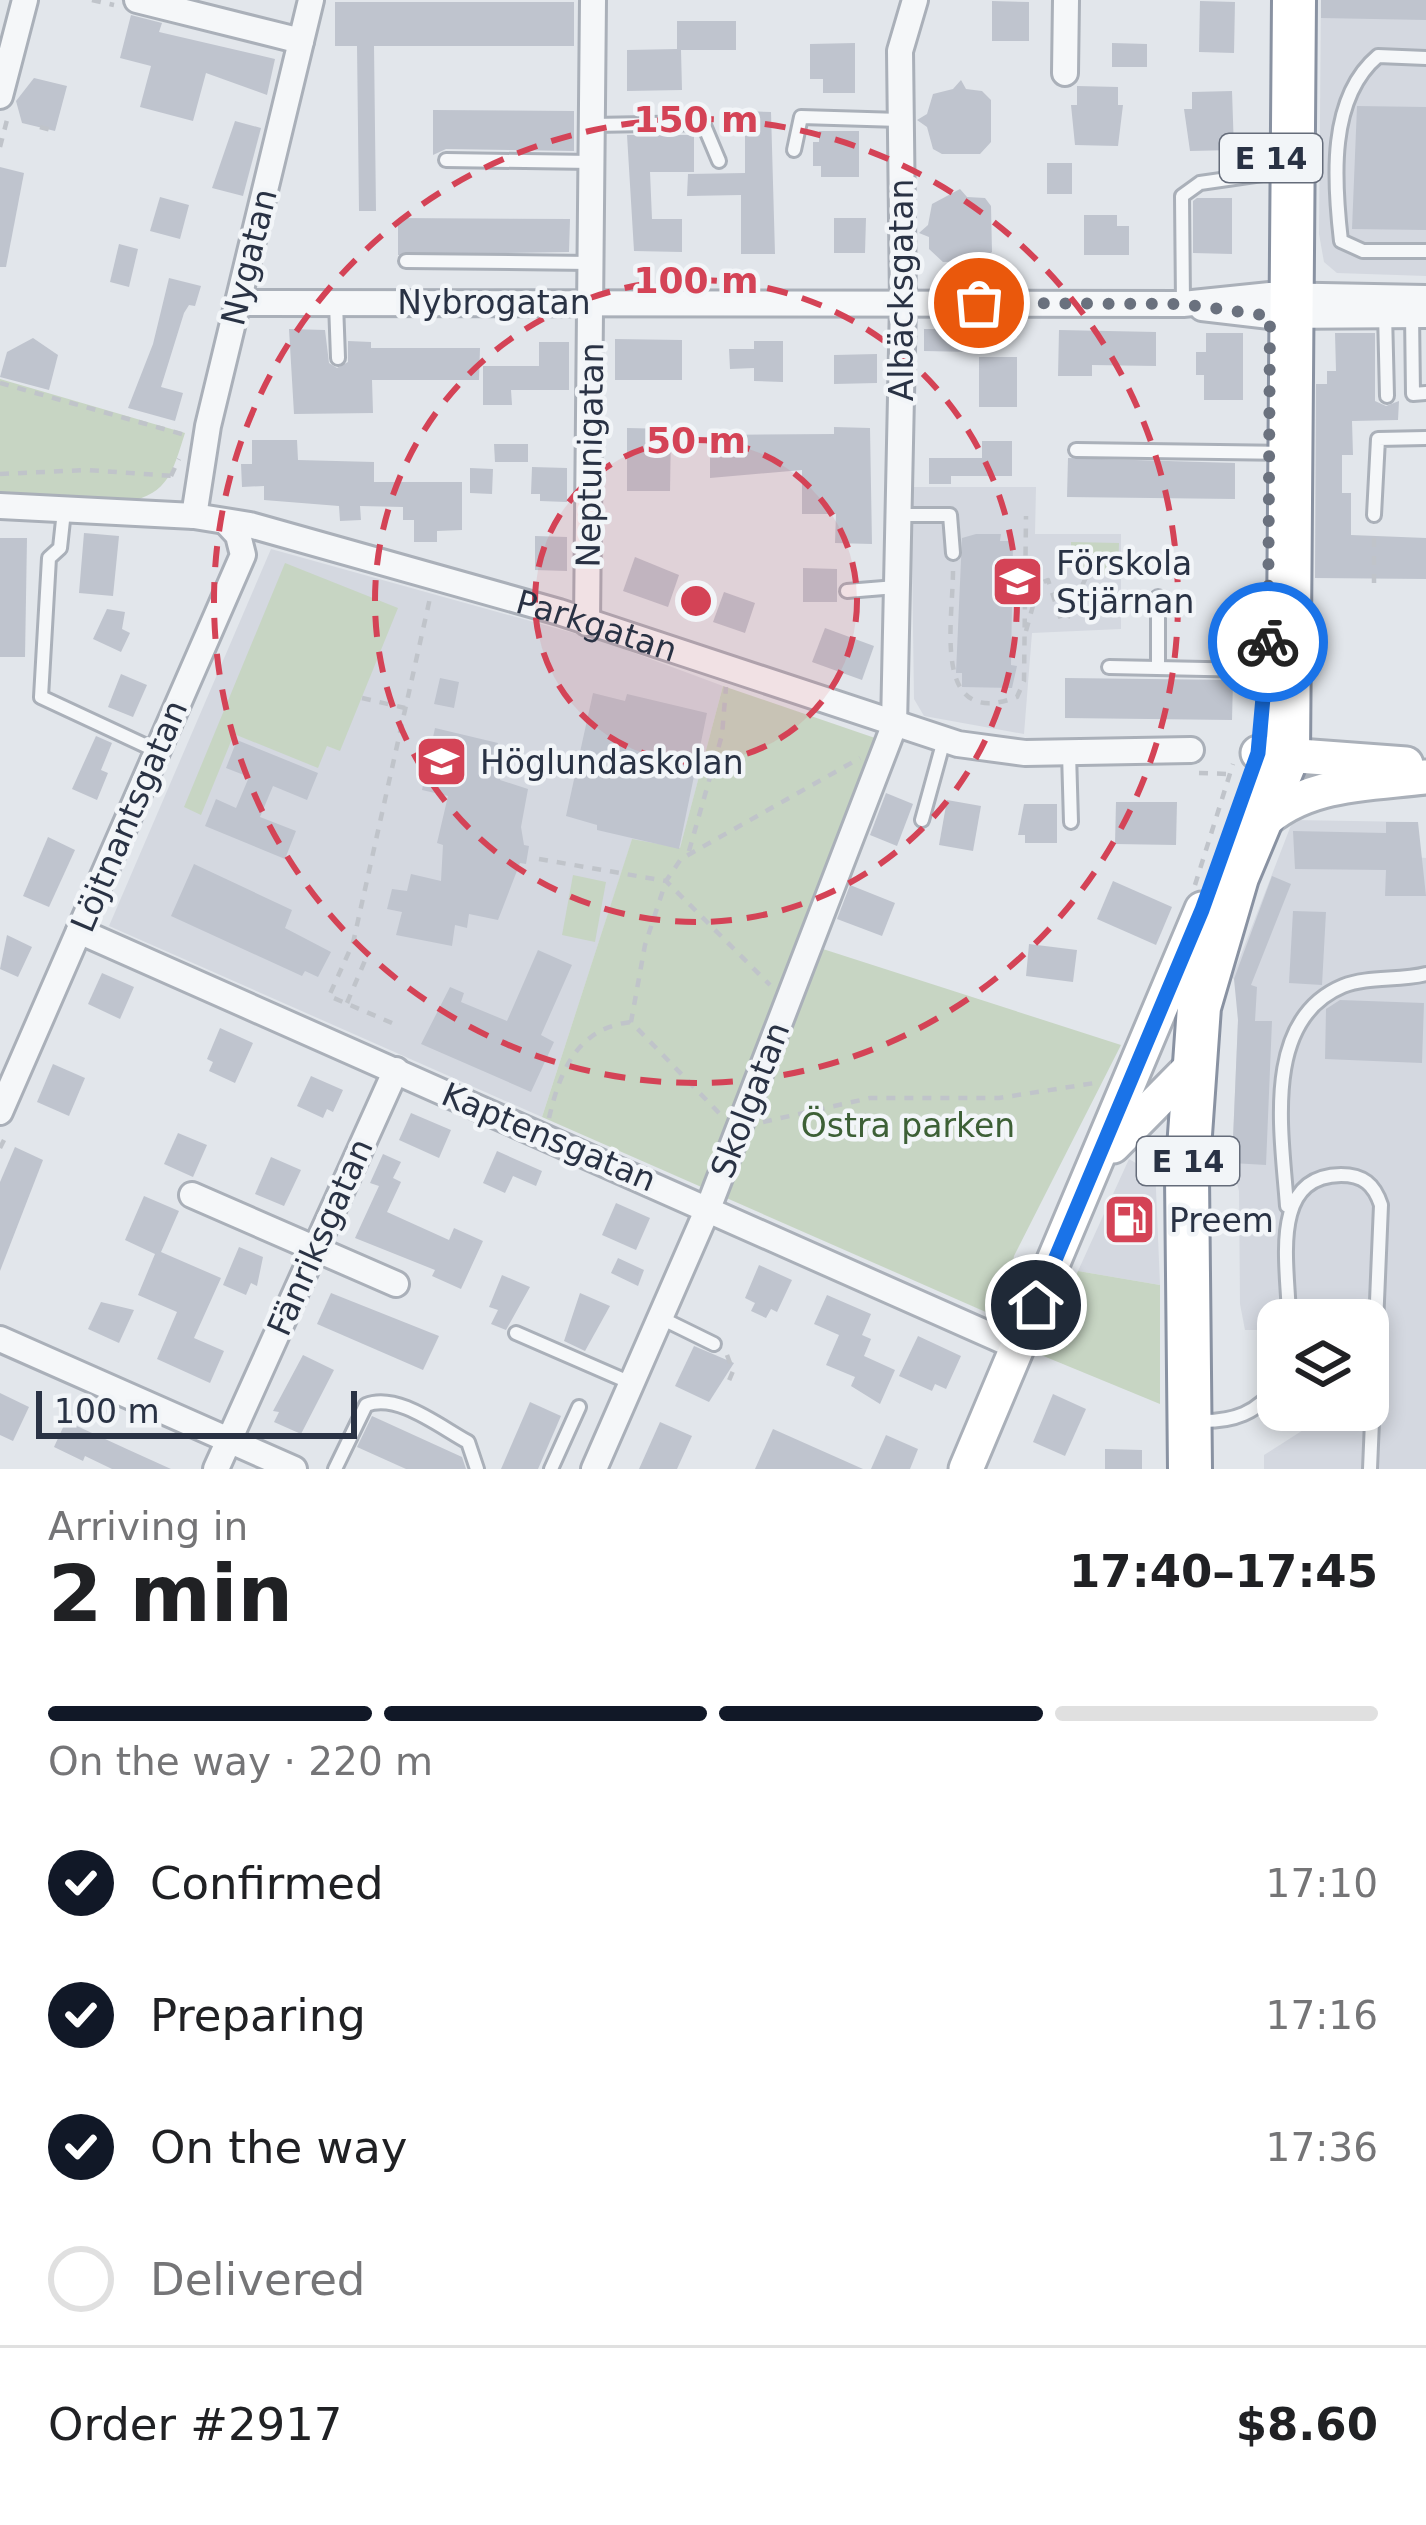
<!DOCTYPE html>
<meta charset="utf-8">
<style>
:root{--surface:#fff;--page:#f2f2f2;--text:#202124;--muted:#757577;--line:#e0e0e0;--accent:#111827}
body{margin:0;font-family:"DejaVu Sans",sans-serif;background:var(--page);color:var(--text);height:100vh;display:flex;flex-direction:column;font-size:45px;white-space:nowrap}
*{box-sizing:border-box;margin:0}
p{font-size:39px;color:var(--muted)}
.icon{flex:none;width:66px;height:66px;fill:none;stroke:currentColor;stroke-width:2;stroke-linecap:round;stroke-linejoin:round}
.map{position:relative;height:1469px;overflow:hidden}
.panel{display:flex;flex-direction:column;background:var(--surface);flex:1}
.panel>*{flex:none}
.buttons{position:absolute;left:1257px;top:1299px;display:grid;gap:24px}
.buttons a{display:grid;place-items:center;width:132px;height:132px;border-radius:24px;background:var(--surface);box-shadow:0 6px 18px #0003;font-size:60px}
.scale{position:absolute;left:36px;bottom:30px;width:321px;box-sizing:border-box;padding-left:12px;border:6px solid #293244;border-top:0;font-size:33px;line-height:42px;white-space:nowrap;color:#293244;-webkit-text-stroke:9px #f2f5f8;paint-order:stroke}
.pin{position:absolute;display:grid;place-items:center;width:102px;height:102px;color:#fff;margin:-51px;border:6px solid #fff;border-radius:50%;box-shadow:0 3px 12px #0007}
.courier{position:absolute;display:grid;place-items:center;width:120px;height:120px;margin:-60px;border:9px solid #1a73e8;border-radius:50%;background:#fff;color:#222;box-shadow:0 3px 15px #0007}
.summary em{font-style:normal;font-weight:700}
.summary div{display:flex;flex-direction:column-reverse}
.summary{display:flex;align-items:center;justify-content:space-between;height:204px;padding:0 48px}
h1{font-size:78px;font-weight:700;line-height:90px}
.bar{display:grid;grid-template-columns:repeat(4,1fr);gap:18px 12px;align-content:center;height:144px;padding:0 48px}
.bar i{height:15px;border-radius:9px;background:var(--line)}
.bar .active{background:var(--accent)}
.bar p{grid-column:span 4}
.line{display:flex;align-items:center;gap:30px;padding:0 48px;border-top:3px solid var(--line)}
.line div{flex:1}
ol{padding:0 48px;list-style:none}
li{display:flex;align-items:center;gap:36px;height:132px}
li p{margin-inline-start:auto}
li .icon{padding:12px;border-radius:50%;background:var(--accent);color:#fff;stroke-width:4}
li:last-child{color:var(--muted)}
li i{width:66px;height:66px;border:6px solid var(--line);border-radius:50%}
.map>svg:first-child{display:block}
.built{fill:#d4d8e0}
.green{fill:#c7d5c3}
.building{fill:#bfc4ce}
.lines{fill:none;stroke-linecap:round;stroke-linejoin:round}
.lane-casing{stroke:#aab0b9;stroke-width:18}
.street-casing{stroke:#aab0b9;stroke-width:30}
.secondary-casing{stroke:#aab0b9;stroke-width:39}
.highway-casing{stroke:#8992a2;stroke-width:48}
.path{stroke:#c0c4ca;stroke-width:4.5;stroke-dasharray:9 9;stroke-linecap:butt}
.lane{stroke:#f5f7f9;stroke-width:12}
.street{stroke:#f5f7f9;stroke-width:24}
.secondary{stroke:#fff;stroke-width:33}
.highway{stroke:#fff;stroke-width:42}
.done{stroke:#6a717e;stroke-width:12;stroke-dasharray:0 21.6}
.route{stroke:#1a73e8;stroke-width:15}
.ring{fill:none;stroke:#d44356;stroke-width:6;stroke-dasharray:21 15}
.labels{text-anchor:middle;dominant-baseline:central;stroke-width:9;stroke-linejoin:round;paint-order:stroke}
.shield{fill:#f2f5f8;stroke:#656c7a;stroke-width:3}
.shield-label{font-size:30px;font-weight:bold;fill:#293244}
.street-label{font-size:33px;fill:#293244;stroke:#f2f5f8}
.poi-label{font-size:33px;fill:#293244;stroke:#f2f5f8;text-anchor:start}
.park-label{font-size:33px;fill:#3d6036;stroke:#f2f5f8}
.centre{fill:#d44356;stroke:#f2f5f8;stroke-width:6}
.ring-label{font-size:36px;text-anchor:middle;font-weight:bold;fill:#d44356;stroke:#f2f5f8;stroke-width:9;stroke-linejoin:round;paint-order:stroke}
</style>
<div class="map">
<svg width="1426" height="1469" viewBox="0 0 1426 1469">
<rect width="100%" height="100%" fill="#e2e6eb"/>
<g class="built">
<path d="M1321 0H1426V276L1337 273 1324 262 1319 234Z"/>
<path d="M911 487H1036L1035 534H1121V629L1032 633 1024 734 924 716 914 699Z"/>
<path d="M271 549 602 641 723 686 680 849 632 840 542 1117 109 926Z"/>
<path d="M1293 820 1413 822V857L1426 858V1469H1264V1455L1311 1425 1312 1410H1368V1320H1278V1330H1245L1240 1304 1239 1191 1232 1163 1238 1021 1237 980 1232 978Z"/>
<path d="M1129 1159 1144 1168 1155 1166 1160 1285 1078 1271Z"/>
</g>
<g class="green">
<path d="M0 379 185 433C173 470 169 494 127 502L0 493Z"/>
<path d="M1071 542 1119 543 1118 575 1082 574 1071 566Z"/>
<path d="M285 563 398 608 340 751 327 746 318 768 234 734 201 815 184 807Z"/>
<path d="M723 686 875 738 798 941 1121 1045 1014 1256 1003 1312 988 1313 542 1117 632 839 680 848Z"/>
<path d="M573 875 606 882 595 942 562 935Z"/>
<path d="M1078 1271 1160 1285V1404L1041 1355Z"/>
</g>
<g class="building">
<path d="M1321 0H1426V20L1321 18Z"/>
<path d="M992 1 1029 2V41H992Z"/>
<path d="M1200 1 1235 2 1234 53 1199 52Z"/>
<path d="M335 2H574V46H374L376 211H359L357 46H335Z"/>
<path d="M131 15 162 23 159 32 275 59 267 95 206 73 193 121 140 107 151 66 120 58Z"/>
<path d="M677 21H736V50H681L682 90 627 91V50L677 49Z"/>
<path d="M855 43V93H823V79H810V44Z"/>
<path d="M1112 43 1147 44V67H1112Z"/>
<path d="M34 78 67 86 55 131 22 123 16 101Z"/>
<path d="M961 80 966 89 982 91 991 100V142L980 154H942L933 149 927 127 917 120 927 114 933 94 953 89Z"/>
<path d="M1077 86 1118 87V105H1123L1118 146 1075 145 1071 105H1077Z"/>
<path d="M1232 91 1234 150 1190 151 1184 109H1192V92Z"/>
<path d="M1357 106 1426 107V230L1352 229Z"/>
<path d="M433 110 574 111V151L446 149 433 155Z"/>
<path d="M745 111 771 112 775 254H741V195L687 196 688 174 745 173Z"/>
<path d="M235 121 261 128 243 196 212 188Z"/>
<path d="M819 131H859V177H821V166H813V142H819Z"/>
<path d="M627 135H694V172H650L652 219H682V252L634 251Z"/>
<rect x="1047" y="163" width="25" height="31"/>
<path d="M0 167 24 173 6 267H0Z"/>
<path d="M960 189 967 197 985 198 991 206 992 252 980 261 943 262 929 249V237L919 233 928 225 932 204Z"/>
<path d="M160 197 189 205 180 239 150 231Z"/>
<path d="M1197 198H1232V254L1193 253V201Z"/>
<path d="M1084 215H1117V226H1129V255H1084Z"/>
<path d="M398 218 570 219 569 252 398 255Z"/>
<path d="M834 218H866L865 253H834Z"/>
<path d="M119 244 138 249 129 287 110 282Z"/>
<path d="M169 278 201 286 195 306 189 305 184 313 161 387 183 393 175 421 128 408 153 344Z"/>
<path d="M289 329 325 330 329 363 337 368 348 362V341L371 342V348H480L479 380H372L373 413 294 414Z"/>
<path d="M924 329H973V352L924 351Z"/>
<path d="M1059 330 1156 332V366L1092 365V376H1058Z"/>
<path d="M1206 333H1243V400H1204V375H1196V352H1206Z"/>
<path d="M1335 333H1375V401L1386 406 1399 401 1398 420 1352 421 1353 455H1342V493H1351V535L1426 538V579L1315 578 1316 384H1327V371H1336Z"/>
<path d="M33 338 58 355 49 390 0 377 7 352Z"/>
<path d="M615 339 682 340V380H615Z"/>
<path d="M754 341H783V382L754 381V368L730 369 729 349H754Z"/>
<path d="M539 342H569V390H511L512 405H483V366H539Z"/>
<path d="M877 354V383L834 384V355Z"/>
<rect x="979" y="357" width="38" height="50"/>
<path d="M834 427 870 428 872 544 835 543 836 514H802V470L710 478V435L834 434Z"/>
<path d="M627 428 671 429 670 491H627Z"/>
<path d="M252 440H297L298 460 374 462V482H462V530L437 531V542H414V520H403V507L360 506 361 520 340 521 339 506 264 500V486L242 487 241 464H252Z"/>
<path d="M982 441H1012V476H951V484H929V458H982Z"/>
<path d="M494 444H528V462H495Z"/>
<path d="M1068 458 1235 463V499L1067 497Z"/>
<path d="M532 467 567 468V502L540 501V494H531Z"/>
<path d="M470 468 493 469 492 494 470 493Z"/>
<path d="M84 533 119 536 113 596 79 593Z"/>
<path d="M976 534H1001L1000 541H1013L1011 665 1017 666 1012 688 962 687V673H956L962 538Z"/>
<path d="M535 536 567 537V571L535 570Z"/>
<path d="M0 538H27L25 657H0Z"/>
<path d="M635 557 679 575 668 607 623 591Z"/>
<path d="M803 568 837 569V602H803Z"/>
<path d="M724 592 755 603 745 633 713 622Z"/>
<path d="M107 609 125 612 122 629 130 633 121 652 93 639Z"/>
<path d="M825 628 874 646 862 680 812 662Z"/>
<path d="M121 674 147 685 133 717 108 707Z"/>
<path d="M440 678 459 682 454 708 434 704Z"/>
<path d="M1065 678 1233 680 1232 720 1065 718Z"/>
<path d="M593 693 625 701 627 694 707 713 679 849 597 830V825L566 816Z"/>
<path d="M435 728 498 743 493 765 501 768 500 780 528 789 521 827 524 845 529 846 526 864 520 863 498 920 469 914 467 928 455 925 452 946 396 935 402 912 387 909 392 889 407 891 411 874 441 881 443 845 437 843 448 796 422 790Z"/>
<path d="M96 736 112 743 101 770 108 773 97 800 72 789Z"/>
<path d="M237 740 318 773 307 800 273 786 260 817 296 831 285 859 205 826 216 799 236 808 249 777 226 768Z"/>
<path d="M886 793 913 804 897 846 870 835Z"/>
<path d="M947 800 981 806 973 851 939 845Z"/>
<path d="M1116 802H1177L1176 845 1115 844Z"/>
<path d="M1024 804H1057V843H1025V835H1018Z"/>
<path d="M1386 822H1418L1426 896H1385L1386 870 1295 869 1293 831 1386 833Z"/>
<path d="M48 837 75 850 49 907 23 896Z"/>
<path d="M194 864 292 910 285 928 331 952 318 977 305 971 302 976 171 916Z"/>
<path d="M1272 876 1291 884 1251 985 1257 987 1255 1021H1272L1266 1165 1232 1163 1238 1020 1234 979Z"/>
<path d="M1113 881 1172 907 1156 945 1097 919Z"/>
<path d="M850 885 895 903 882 936 837 919Z"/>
<path d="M1293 911 1326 912 1322 985 1289 983Z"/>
<path d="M7 935 32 947 18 977 0 969Z"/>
<path d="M1029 944 1077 950 1073 982 1026 976Z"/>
<path d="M538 950 572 965 541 1035 554 1042 531 1092 421 1044 450 987 464 993 461 1002 507 1021Z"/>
<path d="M102 973 134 987 120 1019 88 1004Z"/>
<path d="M1340 1000 1424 1003 1422 1063 1325 1059 1326 1009Z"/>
<path d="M220 1028 253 1043 235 1083 209 1071 213 1062 207 1059Z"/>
<path d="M53 1064 85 1078 69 1116 37 1102Z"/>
<path d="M311 1076 343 1090 333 1112 327 1109 323 1118 297 1106Z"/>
<path d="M411 1113 451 1130 439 1158 399 1140Z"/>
<path d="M178 1133 207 1145 193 1177 164 1164Z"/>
<path d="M15 1147 43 1160 0 1271V1182Z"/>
<path d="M497 1151 542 1171 536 1186 513 1176 505 1193 483 1183Z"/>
<path d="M383 1154 401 1162 393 1178 401 1182 387 1212 449 1240 454 1228 483 1241 461 1289 432 1276 435 1270 355 1238 379 1186 370 1183Z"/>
<path d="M271 1157 301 1170 284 1206 255 1194Z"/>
<path d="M144 1196 179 1211 161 1252 221 1278 194 1338 224 1351 210 1383 157 1359 177 1312 138 1295 155 1254 125 1240Z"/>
<path d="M616 1203 650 1218 636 1250 602 1235Z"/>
<path d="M239 1247 263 1257 257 1286 251 1283 246 1295 223 1285Z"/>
<path d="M618 1258 644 1270 638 1286 611 1273Z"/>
<path d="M759 1265 792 1280 777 1312 771 1309 766 1318 751 1311 755 1303 745 1298Z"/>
<path d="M502 1275 530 1287 506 1330 491 1324 498 1310 489 1307Z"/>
<path d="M331 1293 439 1336 423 1370 317 1324Z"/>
<path d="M580 1293 610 1306 585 1351 564 1341Z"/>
<path d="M827 1295 871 1314 862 1335 871 1339 864 1356 895 1370 880 1404 851 1386 855 1377 826 1365 839 1335 814 1324Z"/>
<path d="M101 1302 134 1310 119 1343 88 1329Z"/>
<path d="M918 1336 961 1356 946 1389 935 1384 932 1391 899 1376Z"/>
<path d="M694 1346 734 1363 709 1402 675 1386Z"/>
<path d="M303 1355 334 1370 301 1434 274 1422 279 1412 273 1411Z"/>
<path d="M0 1393 29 1407 13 1441 0 1435Z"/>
<path d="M1053 1394 1086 1409 1065 1456 1033 1442Z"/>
<path d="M530 1402 561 1416 538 1469H501Z"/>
<path d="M372 1416 462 1457 466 1469H406L357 1447Z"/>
<path d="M66 1421 129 1450 171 1469H112L85 1456 83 1461 54 1447Z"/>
<path d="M660 1422 692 1436 677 1469H639Z"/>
<path d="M773 1429 863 1469H755Z"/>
<path d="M886 1435 918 1449 910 1469H871Z"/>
<path d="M1105 1449 1142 1450V1469H1105Z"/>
</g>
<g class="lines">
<defs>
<g id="lane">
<path d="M1426 58 1378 56C1328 98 1334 181 1341 241L1363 251H1426"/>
<path d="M593 125 703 123 719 161"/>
<path d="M794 150 801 117 900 120"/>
<path d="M446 160 592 162"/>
<path d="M406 261 591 263"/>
<path d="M336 303 338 358"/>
<path d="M1183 303 1182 196 1200 183 1283 171"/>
<path d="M1385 313 1387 396"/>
<path d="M1412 314 1413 394 1426 393"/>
<path d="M1076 450 1285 453"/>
<path d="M64 511 60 548 49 558 41 697 157 751"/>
<path d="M899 515H950L953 553"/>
<path d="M1374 515 1378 439 1426 438"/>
<path d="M847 591 896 587"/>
<path d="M1158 666V597"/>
<path d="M1109 667 1253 670"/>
<path d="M1069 753 1071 822"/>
<path d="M922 820 944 740"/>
<path d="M1287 1206C1282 1135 1261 1020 1343 986 1368 976 1400 981 1426 974"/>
<path d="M661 1318 714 1344"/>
<path d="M1289 1320C1289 1270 1267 1176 1341 1175 1363 1175 1374 1184 1381 1205L1370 1469"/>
<path d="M516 1333 631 1383"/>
<path d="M1198 1421C1232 1422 1259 1414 1278 1383"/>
<path d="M335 1469 366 1405C397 1392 440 1427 468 1442L477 1469"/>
<path d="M551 1469 579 1407"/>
</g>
<g id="street">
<path d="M137 0 301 41"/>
<path d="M1065 73 1066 0"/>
<path d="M0 96 25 0"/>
<path d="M238 303 1183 304 1270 295 1426 298"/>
<path d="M1202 308 1270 316 1426 315"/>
<path id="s1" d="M0 506 194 516 250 525 559 612 958 744 1025 753 1191 750"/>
<path d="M194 516 208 426 311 0"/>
<path d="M587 623 593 0"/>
<path d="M79 931 1017 1347"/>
<path d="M0 1112 243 555 238 535 226 522"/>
<path d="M192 1195 396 1284"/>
<path d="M0 1339 294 1469"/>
<path d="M216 1469 396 1070"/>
<path d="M594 1469 709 1206 894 726 903 302 900 51 915 0"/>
</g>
<g id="secondary">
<path d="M1258 753 1406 764"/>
<path d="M1260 825C1304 782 1368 784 1426 777"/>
<path d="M1113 1146 1191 1067"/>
<path d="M966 1469 1202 909"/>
</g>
<path id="highway" d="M1190 1469 1187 1177 1199 1007 1237 877 1288 755 1294 0"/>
</defs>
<use href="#lane" class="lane-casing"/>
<use href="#street" class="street-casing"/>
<use href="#secondary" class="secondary-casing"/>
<use href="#highway" class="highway-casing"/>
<g class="path">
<path d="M92 0 114 5"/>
<path d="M40 127 51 130"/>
<path d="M0 147 8 116"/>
<path d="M0 383 185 435"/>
<path d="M0 474 87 470 174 476"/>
<path d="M171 476 179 459"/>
<path d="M953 571C953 622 931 730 1017 697L1024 681 1026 516"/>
<path d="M1374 583V532"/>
<path d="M1026 631 1039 584 1048 580 1061 620 1067 619 1087 575"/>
<path d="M362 698 405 708"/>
<path d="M1199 773 1229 774"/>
<path d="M689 851 722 735 726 687"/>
<path d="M539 859 666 881 770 985"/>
<path d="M1195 885 1233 764"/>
<path d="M347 1003 369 951"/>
<path d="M392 1023 329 996 353 943 430 598"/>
<path d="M719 1113 631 1022 645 945 666 881 681 859 860 758"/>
<path d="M549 1118C560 1071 577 1028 631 1022"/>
<path d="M763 1122 870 1098H999L1101 1082"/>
<path d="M0 1148 8 1132"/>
<path d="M727 1355 733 1371 728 1383"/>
</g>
<use href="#lane" class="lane"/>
<use href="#street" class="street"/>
<use href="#secondary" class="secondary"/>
<use href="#highway" class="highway"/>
</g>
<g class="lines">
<path class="done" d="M979 303 1183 304 1270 316 1268 642"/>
<path class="route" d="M1036 1305 1202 910 1258 753 1268 642"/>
</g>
<circle cx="696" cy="601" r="161" fill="#d44356" fill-opacity=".12"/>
<g class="ring">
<circle cx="696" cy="601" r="161"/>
<circle cx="696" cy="601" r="321"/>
<circle cx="696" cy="601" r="482"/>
</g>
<defs>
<symbol id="school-square" viewBox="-11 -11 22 22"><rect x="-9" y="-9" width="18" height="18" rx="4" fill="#d44356" stroke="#f2f5f8"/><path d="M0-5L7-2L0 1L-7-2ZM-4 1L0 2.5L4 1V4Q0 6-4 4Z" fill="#fff"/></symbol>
<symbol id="fuel-square" viewBox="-11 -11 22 22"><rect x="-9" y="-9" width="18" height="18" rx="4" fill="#d44356" stroke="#f2f5f8"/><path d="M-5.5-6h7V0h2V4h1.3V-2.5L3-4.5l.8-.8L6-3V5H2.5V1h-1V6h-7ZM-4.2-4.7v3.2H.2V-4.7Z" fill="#fff"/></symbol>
</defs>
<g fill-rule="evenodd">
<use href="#school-square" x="988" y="552" width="59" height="59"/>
<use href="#school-square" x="412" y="732" width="59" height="59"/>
<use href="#fuel-square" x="1100" y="1190" width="59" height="59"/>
</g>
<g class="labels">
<g class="shield">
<rect x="1220" y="134" width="102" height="48" rx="9"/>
<rect x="1137" y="1137" width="102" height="48" rx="9"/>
</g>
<g class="shield-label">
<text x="1271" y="158">E 14</text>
<text x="1188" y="1161">E 14</text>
</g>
<g class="street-label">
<text transform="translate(249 257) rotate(-76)">Nygatan</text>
<text transform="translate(901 290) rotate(-90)">Albäcksgatan</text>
<text x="494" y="302">Nybrogatan</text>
<text transform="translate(590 455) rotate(-89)">Neptunigatan</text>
<text stroke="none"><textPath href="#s1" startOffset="612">Parkgatan</textPath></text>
<text transform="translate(129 816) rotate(-67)">Löjtnantsgatan</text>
<text transform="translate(750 1100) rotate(-69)">Skolgatan</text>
<text transform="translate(549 1137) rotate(23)">Kaptensgatan</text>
<text transform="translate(320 1237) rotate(-66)">Fänriksgatan</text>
</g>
<g class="poi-label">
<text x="1056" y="563">Förskola<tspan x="1056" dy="38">Stjärnan</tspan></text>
<text x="480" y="762">Höglundaskolan</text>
<text x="1169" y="1220">Preem</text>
</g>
<g class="park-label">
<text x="908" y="1125">Östra parken</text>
</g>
</g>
<circle cx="696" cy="601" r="18" class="centre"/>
<g class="ring-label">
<text x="696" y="132">150 m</text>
<text x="696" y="293">100 m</text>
<text x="696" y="453">50 m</text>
</g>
</svg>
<div class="buttons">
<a><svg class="icon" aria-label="layers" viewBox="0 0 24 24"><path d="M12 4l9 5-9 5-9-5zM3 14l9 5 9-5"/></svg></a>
</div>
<div class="scale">100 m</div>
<div class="pin" style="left:979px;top:303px;background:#ea580c"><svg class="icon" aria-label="bag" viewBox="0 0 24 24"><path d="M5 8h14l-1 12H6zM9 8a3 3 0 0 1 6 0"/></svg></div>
<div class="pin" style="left:1036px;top:1305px;background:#1f2937"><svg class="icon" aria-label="home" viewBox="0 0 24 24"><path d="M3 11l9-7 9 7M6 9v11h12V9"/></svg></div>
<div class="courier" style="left:1268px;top:642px"><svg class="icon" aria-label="bike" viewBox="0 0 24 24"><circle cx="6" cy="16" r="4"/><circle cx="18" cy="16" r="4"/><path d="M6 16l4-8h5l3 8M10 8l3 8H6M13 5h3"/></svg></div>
</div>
<section class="panel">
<div class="summary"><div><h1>2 min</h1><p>Arriving in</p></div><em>17:40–17:45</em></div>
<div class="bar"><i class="active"></i><i class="active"></i><i class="active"></i><i></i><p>On the way · 220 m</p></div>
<ol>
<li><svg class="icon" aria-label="check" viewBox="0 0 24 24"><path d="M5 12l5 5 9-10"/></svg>Confirmed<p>17:10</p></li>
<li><svg class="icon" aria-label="check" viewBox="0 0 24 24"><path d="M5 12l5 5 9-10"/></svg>Preparing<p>17:16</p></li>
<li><svg class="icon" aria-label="check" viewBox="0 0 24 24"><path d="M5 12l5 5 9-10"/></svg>On the way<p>17:36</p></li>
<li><i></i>Delivered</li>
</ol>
<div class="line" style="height:156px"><div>Order #2917</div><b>$8.60</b></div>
</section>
